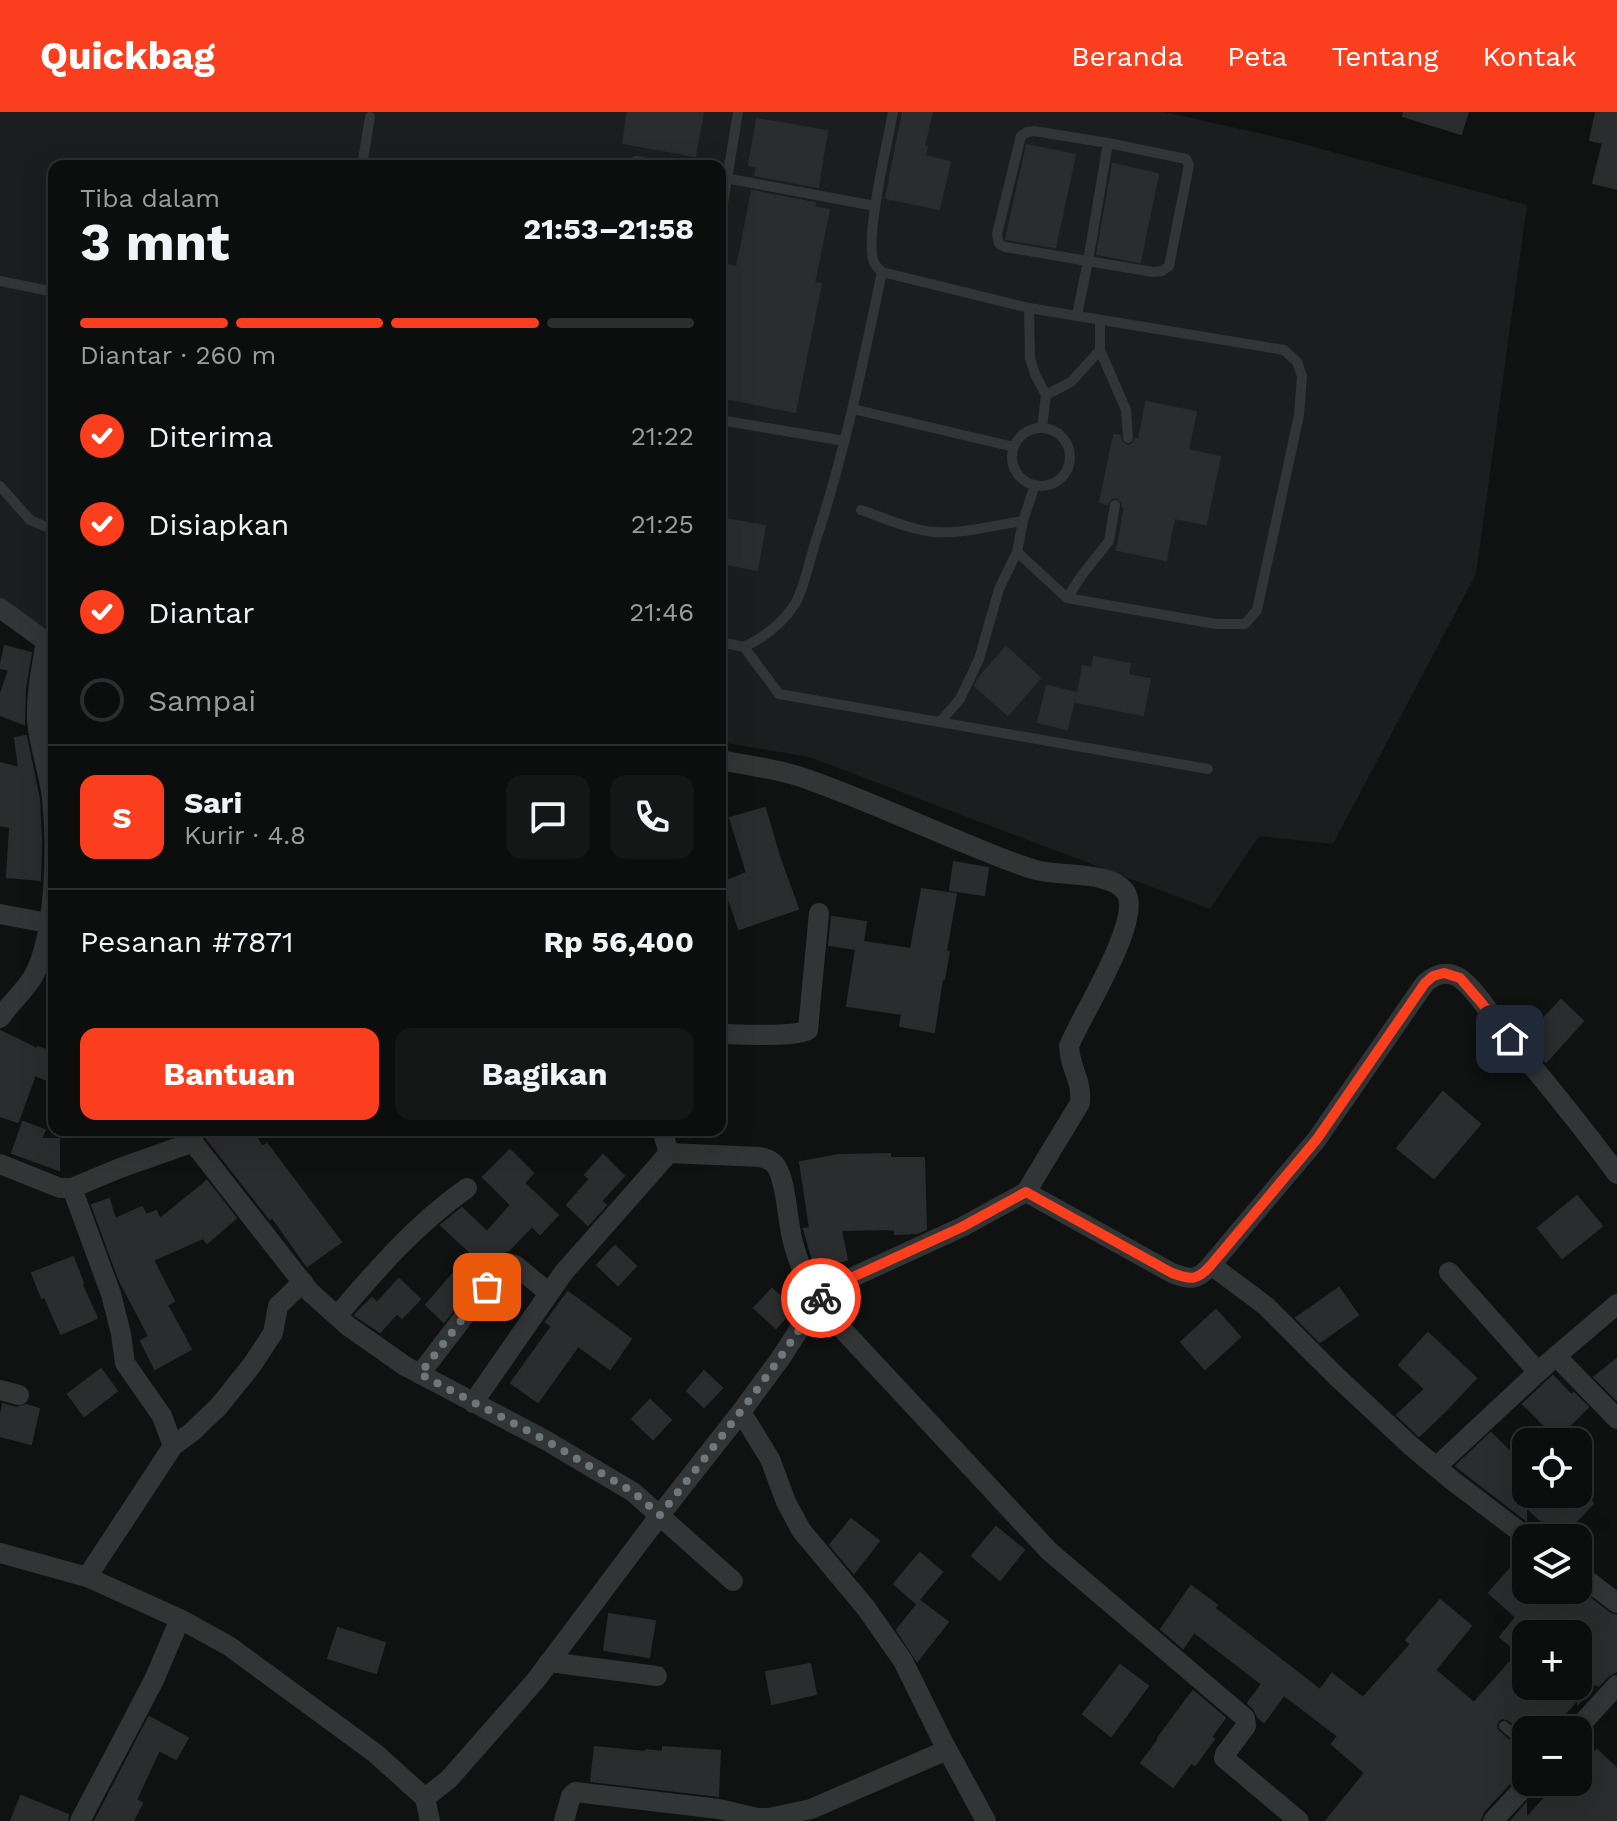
<!DOCTYPE html>
<html lang="id">
<meta charset="utf-8">
<style>
:root{--surface:#0c0d0d;--page:#151616;--text:#f1f3f6;--muted:#9a9c9d;--line:#2c2d2e;--accent:#fb3f1e}
body{margin:0;font-family:"Work Sans",sans-serif;background:var(--page);color:var(--text);height:100vh;display:flex;flex-direction:column;font-size:30px;white-space:nowrap}
*{box-sizing:border-box;margin:0}
p{font-size:26px;color:var(--muted)}
.icon{flex:none;width:44px;height:44px;fill:none;stroke:currentColor;stroke-width:2;stroke-linecap:round;stroke-linejoin:round}
.map{position:relative;flex:1;overflow:hidden}
.sheet{position:absolute;left:48px;top:48px;width:678px;height:976px;display:flex;flex-direction:column;background:var(--surface);border-radius:16px;box-shadow:0 8px 32px #0002,0 0 0 2px var(--line)}
.sheet>*{flex:none}
.tools{position:absolute;left:1512px;top:1316px;display:grid;gap:16px}
.tools a{display:grid;place-items:center;width:80px;height:80px;border-radius:16px;background:var(--surface);box-shadow:0 8px 32px #0002,0 0 0 2px var(--line);font-size:40px}
.pin{position:absolute;display:grid;place-items:center;width:68px;height:68px;color:#fff;margin:-34px;border-radius:16px;box-shadow:0 4px 12px #0006}
.courier{position:absolute;display:grid;place-items:center;width:80px;height:80px;margin:-40px;border:6px solid #fb3f1e;border-radius:50%;background:#fff;color:#222;box-shadow:0 2px 10px #0007}
.head em{font-style:normal;font-weight:700}
.head div{display:flex;flex-direction:column-reverse}
.head{display:flex;align-items:center;justify-content:space-between;height:136px;padding:0 32px}
h1{font-size:52px;font-weight:700;line-height:60px}
.bar{display:grid;grid-template-columns:repeat(4,1fr);gap:12px 8px;align-content:center;height:96px;padding:0 32px}
.bar i{height:10px;border-radius:6px;background:var(--line)}
.bar .on{background:var(--accent)}
.bar p{grid-column:span 4}
.line{display:flex;align-items:center;gap:20px;padding:0 32px;border-top:2px solid var(--line)}
.line div{flex:1}
.round{display:grid;place-items:center;flex:none;width:84px;height:84px;border-radius:16px;background:var(--page)}
ol{padding:0 32px;list-style:none}
li{display:flex;align-items:center;gap:24px;height:88px}
li p{margin-inline-start:auto}
li .icon{padding:8px;border-radius:50%;background:var(--accent);color:#fff;stroke-width:4}
li:last-child{color:var(--muted)}
li i{width:44px;height:44px;border:4px solid var(--line);border-radius:50%}
.primary-button{display:flex;gap:16px;margin-top:auto;padding:16px 32px}
.primary-button a{flex:1;height:92px;border-radius:16px;background:var(--accent);color:#fff;font-size:32px;font-weight:700;line-height:92px;text-align:center}
.primary-button a+a{background:var(--page);color:var(--text)}
header{display:flex;align-items:center;gap:48px;box-sizing:border-box;height:112px;padding:0 40px;background:var(--accent);color:#fff}
header strong{font-size:38px}
nav{display:flex;gap:44px;margin-inline-start:auto;font-size:28px}
.map>svg:first-child{display:block}
.built{fill:#1c1d1e}
.building{fill:#2a2c2e;stroke:#2a2c2d;stroke-width:2;fill-rule:evenodd}
.lines{fill:none;stroke-linecap:round;stroke-linejoin:round}
.lane{stroke:#313536;stroke-width:10}
.street{stroke:#313536;stroke-width:20}
.done{stroke:#6e787a;stroke-width:8;stroke-dasharray:0 14.4}
.route{stroke:#fb3f1e;stroke-width:10}
</style>
<header>
<strong>Quickbag</strong>
<nav><a>Beranda</a><a>Peta</a><a>Tentang</a><a>Kontak</a></nav>
</header>
<div class="map">
<svg width="1617" height="1709" viewBox="0 0 1617 1709">
<rect width="100%" height="100%" fill="#101111"/>
<path class="built" d="M0 0H1164L1285 27 1527 93 1476 462 1333 732 1259 724 1210 797 809 645 720 630V54H54V519H51L0 488Z"/>
<g class="building">
<path d="M628 0H703L695 44 623 31Z"/>
<path d="M903 0H932L924 34 927 35 925 44 950 50 939 97 886 86Z"/>
<path d="M1404 0H1468L1461 22 1403 4Z"/>
<path d="M1596 0H1617V77L1593 71 1603 31 1590 28Z"/>
<path d="M757 7 827 19 818 75 755 63 757 55 749 53Z"/>
<path d="M1027 33 1075 43 1055 135 1006 127Z"/>
<path d="M1113 52 1158 62 1140 150 1097 142Z"/>
<path d="M752 79 815 91 814 95 829 98 814 171 821 172 795 300 720 285V184L726 153 737 155Z"/>
<path d="M1146 290 1196 300 1188 338 1220 345 1206 412 1174 406 1166 448 1117 438 1125 395H1123L1122 390 1117 385 1112 386 1107 392 1100 390 1114 323 1120 324 1122 331 1128 334 1133 332 1136 327 1139 328Z"/>
<path d="M720 406 765 414 757 458 720 451Z"/>
<path d="M5 534 31 541 25 576 24 612 0 603V584L9 558 0 556Z"/>
<path d="M1006 535 1040 566 1008 603 975 574 979 566Z"/>
<path d="M1094 545 1130 552 1128 563 1150 567 1143 603 1076 590 1083 554 1092 556Z"/>
<path d="M1047 574 1076 581 1067 617 1038 610Z"/>
<path d="M26 624 39 687 41 728 40 768 7 765 10 715 0 713V651L19 656 15 626Z"/>
<path d="M765 696 779 744 798 797 739 817 723 770 747 761 730 706Z"/>
<path d="M954 750 988 756 984 783 950 778Z"/>
<path d="M922 777 956 782 946 839 949 840 944 867H942L934 920 900 914 902 902 847 894 856 837 829 833 832 805 866 810 863 830 911 837Z"/>
<path d="M1561 888 1583 909 1546 950 1526 925Z"/>
<path d="M0 919 37 937 38 935 54 941V971L35 963 18 1010 0 1004Z"/>
<path d="M1443 980 1480 1012 1434 1066 1397 1036Z"/>
<path d="M23 1010 45 1018 41 1027H59V1058L12 1041Z"/>
<path d="M202 1018H252L262 1035 267 1032 341 1130 307 1154 272 1105 270 1107 204 1023Z"/>
<path d="M510 1038 533 1061 524 1071 558 1103 540 1122 532 1114 509 1138 499 1142 486 1155 444 1210 426 1193 471 1141 441 1113 462 1096 487 1120 511 1093 483 1065Z"/>
<path d="M890 1042V1046H924L926 1117 917 1121 895 1122V1117L841 1118 847 1148 815 1155 804 1117 810 1116 800 1050 839 1043Z"/>
<path d="M603 1043 624 1064 601 1089 606 1093 588 1113 567 1093 590 1067 585 1063Z"/>
<path d="M207 1069 236 1106 207 1131 203 1126 153 1148 174 1189 167 1193 191 1237 155 1257 141 1229 149 1224 119 1167 92 1093 109 1087 115 1107 142 1095 146 1103 156 1099 160 1107Z"/>
<path d="M1577 1084 1602 1114 1562 1146 1538 1116Z"/>
<path d="M615 1134 636 1154 618 1173 597 1153Z"/>
<path d="M73 1145 83 1171H81L97 1206 61 1222 45 1185 42 1186 32 1161Z"/>
<path d="M399 1167 420 1187 402 1206 397 1201 380 1220 355 1203 372 1186 377 1191Z"/>
<path d="M1339 1176 1358 1203 1320 1230 1296 1206Z"/>
<path d="M772 1177 794 1196 776 1216 754 1196Z"/>
<path d="M568 1180 631 1227 610 1257 578 1234 538 1290 511 1271 552 1214 546 1210Z"/>
<path d="M1216 1198 1240 1225 1205 1257 1181 1230Z"/>
<path d="M1428 1221 1476 1266 1445 1299 1419 1324 1397 1303 1425 1277 1399 1253Z"/>
<path d="M1617 1247V1288L1594 1265Z"/>
<path d="M101 1257 117 1279 84 1304 68 1282Z"/>
<path d="M704 1259 722 1276 704 1295 687 1279Z"/>
<path d="M1553 1264 1571 1283 1574 1281 1588 1295 1557 1326 1523 1292Z"/>
<path d="M650 1288 671 1308 653 1327 632 1307Z"/>
<path d="M3 1292 16 1296 26 1293 39 1297 31 1332 0 1324V1306Z"/>
<path d="M1491 1321 1513 1343 1526 1326V1382H1583L1593 1391 1561 1426 1526 1395V1408L1456 1354Z"/>
<path d="M851 1407 879 1429 854 1461 830 1433Z"/>
<path d="M996 1415 1024 1438 1000 1468 972 1444Z"/>
<path d="M1526 1439V1478L1578 1477 1609 1501 1617 1504V1559L1608 1564 1598 1574 1595 1571 1578 1592V1587L1550 1618H1526V1622L1509 1608 1502 1606 1499 1608 1496 1613 1498 1619 1521 1639 1526 1641V1657L1519 1661 1483 1700 1480 1709H1326L1365 1661 1332 1632 1338 1624 1284 1583 1264 1610 1258 1605 1254 1597 1248 1591 1262 1572 1194 1520 1183 1536 1161 1517 1191 1474 1217 1493 1214 1496 1320 1578 1332 1562 1363 1586 1411 1532 1406 1528 1440 1488 1471 1514 1435 1558 1474 1591 1519 1540 1500 1525 1516 1505 1489 1481ZM1526 1522H1578V1574H1526Z"/>
<path d="M920 1441 942 1460 916 1491 894 1472Z"/>
<path d="M920 1489 948 1510 917 1549 897 1518Z"/>
<path d="M609 1502 655 1509 649 1545 604 1538Z"/>
<path d="M338 1516 385 1531 376 1561 328 1546Z"/>
<path d="M810 1552 816 1582 772 1592 766 1560Z"/>
<path d="M1120 1553 1148 1574 1111 1624 1083 1602Z"/>
<path d="M1193 1579 1225 1606 1211 1625 1214 1627 1195 1653 1191 1651 1173 1675 1141 1651 1159 1627 1158 1626Z"/>
<path d="M149 1605 188 1626 176 1647 159 1638 136 1688 142 1691 133 1709H95Z"/>
<path d="M595 1635 645 1640 646 1638 663 1640V1635L720 1639 718 1684 591 1669Z"/>
<path d="M1597 1638 1617 1657V1709H1511L1526 1692V1707L1559 1670H1578V1658Z"/>
<path d="M21 1684 68 1703 67 1709H11Z"/>
</g>
<g class="lines">
<g class="lane">
<path d="M1034 19 1108 31 1186 47 1189 53 1169 154 1162 159 1153 160 1005 135 999 132 997 122 1021 24 1027 20Z"/>
<path d="M636 49 661 54"/>
<path d="M362 54 370 5"/>
<path d="M720 65 875 94"/>
<path d="M720 110 738 0"/>
<path d="M882 160 1029 196 1284 238 1297 250 1302 264 1299 303 1257 498 1245 512H1216L1067 486 1017 440"/>
<path d="M0 169 54 180"/>
<path d="M1029 196 1030 246 1035 262 1046 283 1042 316"/>
<path d="M1077 203 1088 149 1108 31"/>
<path d="M1100 208V238L1126 298 1128 326"/>
<path d="M1046 283 1071 270 1100 238"/>
<path d="M853 297 1014 335"/>
<path d="M720 308 845 329"/>
<circle cx="1041" cy="345" r="29"/>
<path d="M0 374 30 408 54 418"/>
<path d="M861 398C885 406 910 418 935 420 964 422 995 413 1023 409"/>
<path d="M1067 486 1082 463 1109 429 1115 393"/>
<path d="M720 530 744 535C765 525 782 512 795 492 804 477 810 446 816 428 845 340 863 250 882 160 879 157 875 154 874 150 864 128 888 28 893 0"/>
<path d="M744 535 779 582 1208 657"/>
<path d="M940 610 960 587 979 547 999 477 1017 440 1023 409 1035 373"/>
<path d="M1504 1614 1526 1633"/>
</g>
<g class="street">
<path d="M0 496 40 525 54 530"/>
<path d="M0 802 48 811"/>
<path d="M0 906C10 891 26 878 34 863 56 822 57 732 52 686 49 660 39 634 37 608 36 581 42 554 46 528"/>
<path d="M720 922C741 922 792 926 808 918L819 801"/>
<path d="M188 1018 192 1029 310 1180 348 1214 405 1254 547 1329 633 1380 733 1469"/>
<path d="M669 1041 760 1045C767 1047 772 1048 776 1054 787 1070 787 1110 793 1130 798 1151 807 1170 817 1190L1049 1439 1245 1606 1246 1614 1225 1642 1224 1646 1299 1709"/>
<path d="M0 1052 60 1076H72L120 1056 188 1032 192 1029"/>
<path d="M72 1076 111 1182 121 1222 125 1251 162 1304 173 1334"/>
<path d="M1026 1080 1172 1161C1191 1168 1197 1169 1211 1153L1317 1027 1425 871C1435 863 1445 858 1458 865 1472 873 1492 904 1502 917 1541 965 1581 1012 1617 1062"/>
<path d="M1211 1153 1266 1194 1337 1265 1411 1334 1453 1369 1528 1426"/>
<path d="M1449 1160 1538 1260 1556 1244"/>
<path d="M1617 1192 1556 1244 1617 1307"/>
<path d="M337 1204C378 1156 415 1113 467 1076"/>
<path d="M420 1262 496 1163 508 1151 515 1153 549 1181"/>
<path d="M0 1278 19 1283"/>
<path d="M473 1291 564 1160 669 1041 662 1018"/>
<path d="M741 1300 770 1347 786 1390 801 1418 866 1496 903 1549 942 1628 986 1709"/>
<path d="M1436 1355 1538 1260"/>
<path d="M0 1441 87 1465 180 1507 229 1534 375 1641 425 1686 449 1667 536 1568 660 1403 741 1300 780 1247 817 1190 853 1165 962 1115 1026 1080 1080 991C1082 966 1070 958 1069 934 1081 904 1140 812 1127 783 1116 758 1060 765 1036 758 1011 751 987 740 962 730 913 710 865 688 815 670 785 658 751 654 720 648"/>
<path d="M1578 1461 1617 1491"/>
<path d="M87 1465 173 1334 192 1320 219 1294 252 1253 273 1221 278 1194 303 1170"/>
<path d="M549 1550 657 1564"/>
<path d="M1576 1618 1617 1573"/>
<path d="M425 1686 430 1709"/>
<path d="M80 1709 154 1568 180 1507"/>
<path d="M564 1709 571 1684 575 1680 719 1697 757 1706H769L811 1697 947 1638"/>
<path d="M1493 1709 1529 1670"/>
</g>
</g>
<g class="lines">
<path class="done" d="M487 1175 420 1262 547 1329 633 1380 660 1403C715 1333 770 1265 817 1190L821 1186"/>
<path class="route" d="M821 1186 853 1165 962 1115 1026 1080 1172 1161C1191 1168 1197 1169 1211 1153L1317 1027 1425 871 1433 864 1444 861 1460 866 1480 889 1510 927"/>
</g>
</svg>
<div class="tools">
<a><svg class="icon" aria-label="locate" viewBox="0 0 24 24"><circle cx="12" cy="12" r="6"/><path d="M12 2v4M12 18v4M2 12h4M18 12h4"/></svg></a>
<a><svg class="icon" aria-label="layers" viewBox="0 0 24 24"><path d="M12 4l9 5-9 5-9-5zM3 14l9 5 9-5"/></svg></a>
<a>+</a>
<a>−</a>
</div>
<div class="pin" style="left:487px;top:1175px;background:#ea580c"><svg class="icon" aria-label="bag" viewBox="0 0 24 24"><path d="M5 8h14l-1 12H6zM9 8a3 3 0 0 1 6 0"/></svg></div>
<div class="pin" style="left:1510px;top:927px;background:#1f2937"><svg class="icon" aria-label="home" viewBox="0 0 24 24"><path d="M3 11l9-7 9 7M6 9v11h12V9"/></svg></div>
<div class="courier" style="left:821px;top:1186px"><svg class="icon" aria-label="bike" viewBox="0 0 24 24"><circle cx="6" cy="16" r="4"/><circle cx="18" cy="16" r="4"/><path d="M6 16l4-8h5l3 8M10 8l3 8H6M13 5h3"/></svg></div>
<section class="sheet">
<div class="head"><div><h1>3 mnt</h1><p>Tiba dalam</p></div><em>21:53–21:58</em></div>
<div class="bar"><i class="on"></i><i class="on"></i><i class="on"></i><i></i><p>Diantar · 260 m</p></div>
<ol>
<li><svg class="icon" aria-label="check" viewBox="0 0 24 24"><path d="M5 12l5 5 9-10"/></svg>Diterima<p>21:22</p></li>
<li><svg class="icon" aria-label="check" viewBox="0 0 24 24"><path d="M5 12l5 5 9-10"/></svg>Disiapkan<p>21:25</p></li>
<li><svg class="icon" aria-label="check" viewBox="0 0 24 24"><path d="M5 12l5 5 9-10"/></svg>Diantar<p>21:46</p></li>
<li><i></i>Sampai</li>
</ol>
<div class="line" style="height:144px"><b class="round" style="background:var(--accent);color:#fff">S</b><div><b>Sari</b><p>Kurir · 4.8</p></div><a class="round"><svg class="icon" aria-label="chat" viewBox="0 0 24 24"><path d="M4 5h16v11H9l-5 4z"/></svg></a><a class="round"><svg class="icon" aria-label="phone" viewBox="0 0 24 24"><path d="M5 4h4l2 5-3 2q2 4 5 5l2-3 5 2v4C11 20 4 13 5 4z"/></svg></a></div>
<div class="line" style="height:104px"><div>Pesanan #7871</div><b>Rp 56,400</b></div>
<div class="primary-button"><a>Bantuan</a><a>Bagikan</a></div>
</section>
</div>
